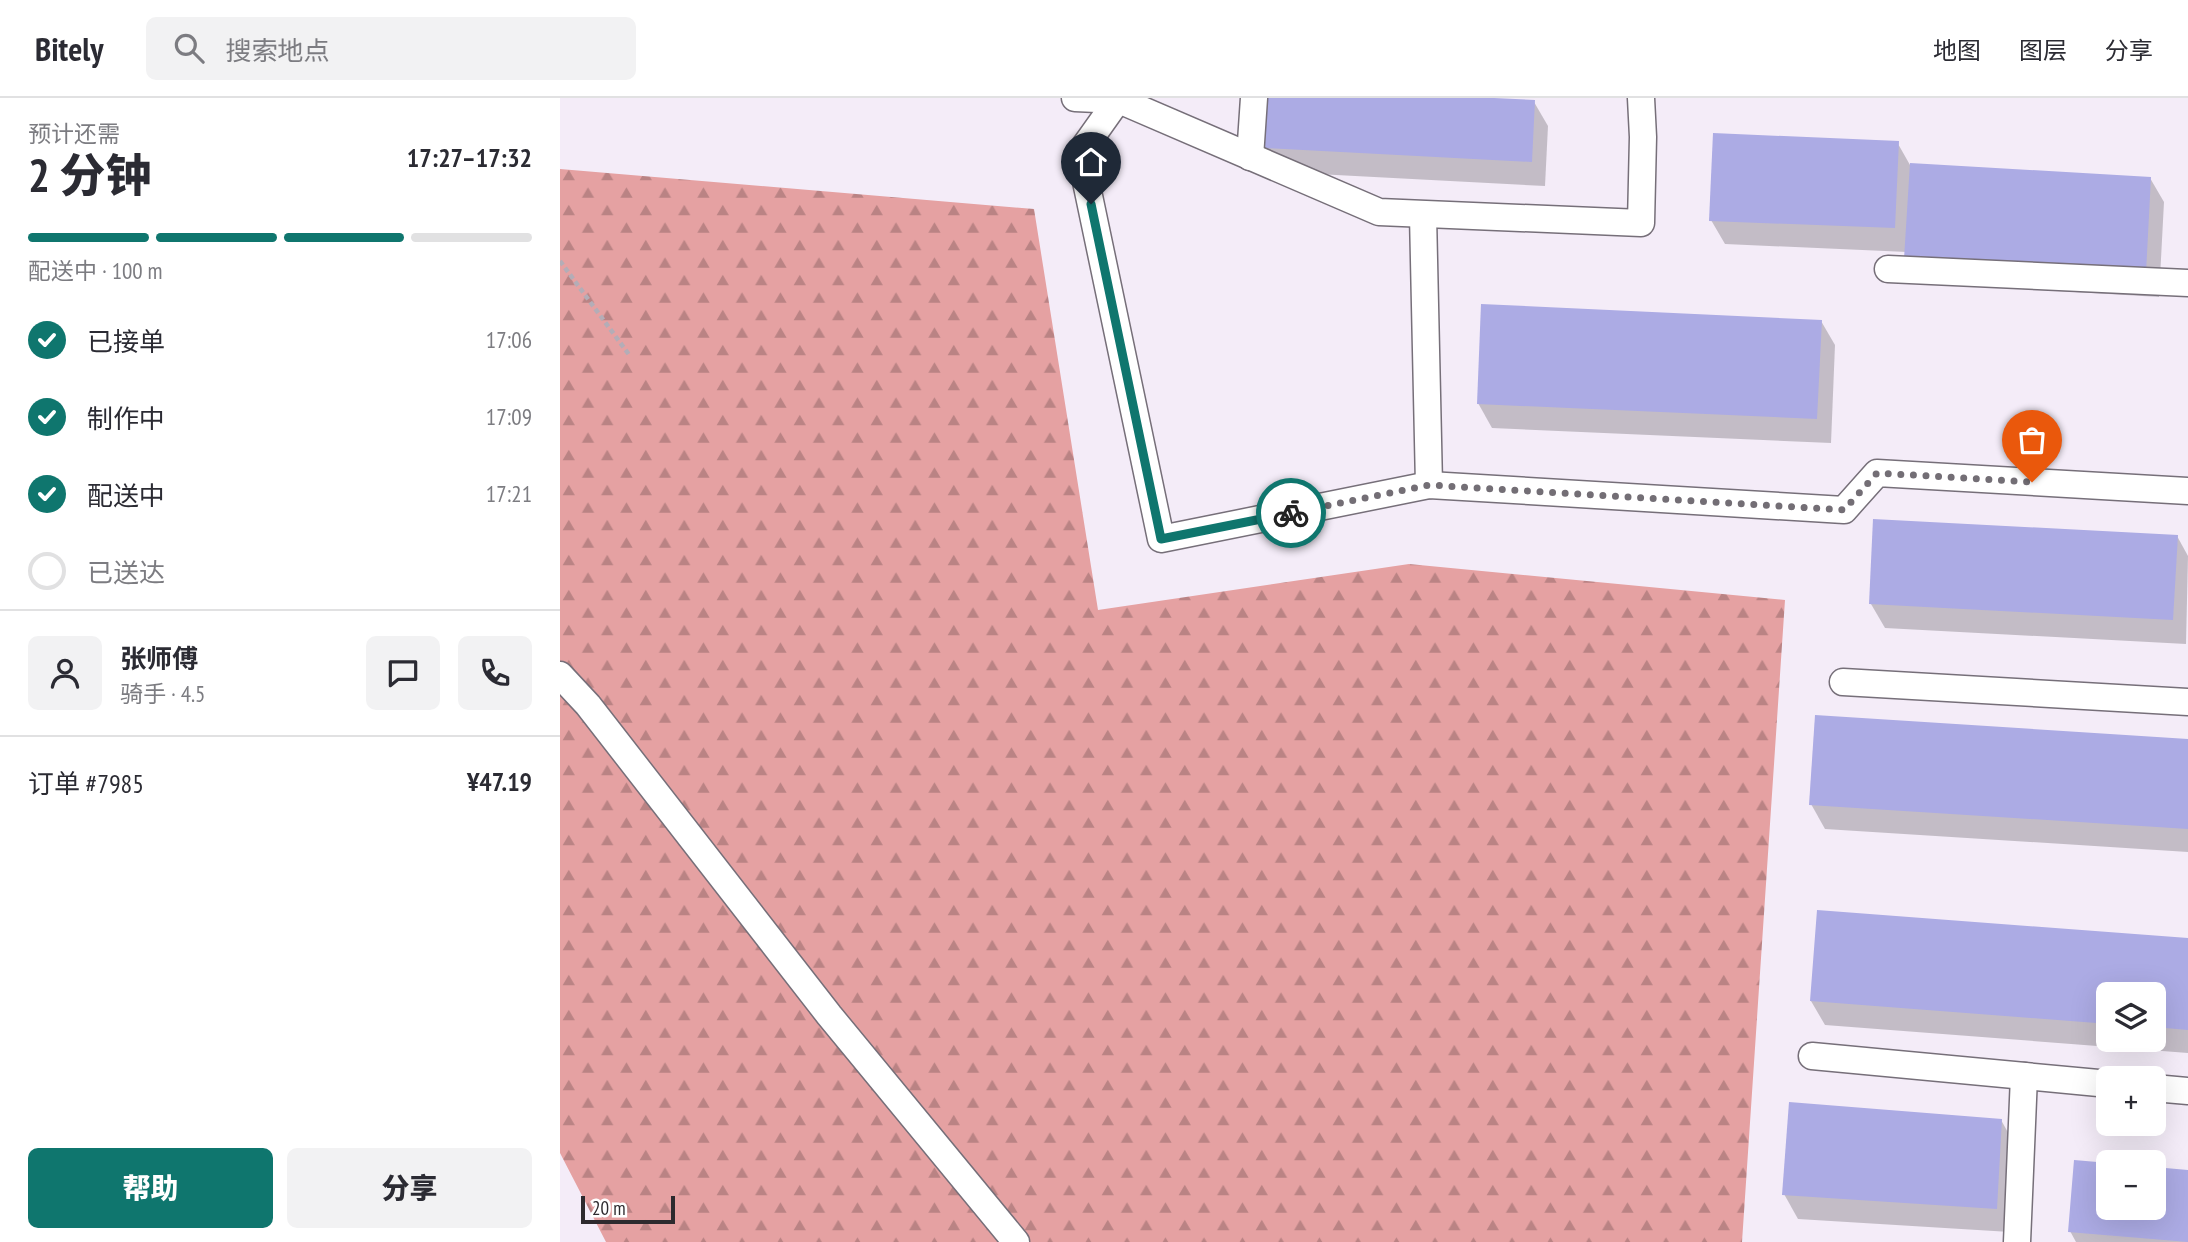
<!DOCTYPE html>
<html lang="zh">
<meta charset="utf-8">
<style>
:root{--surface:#fff;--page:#f2f2f3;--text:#2b2b33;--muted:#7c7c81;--line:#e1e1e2;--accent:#0f766e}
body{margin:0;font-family:"PT Sans Narrow","Noto Sans SC",sans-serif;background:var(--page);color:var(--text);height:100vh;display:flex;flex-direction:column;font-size:26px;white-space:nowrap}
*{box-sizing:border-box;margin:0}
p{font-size:23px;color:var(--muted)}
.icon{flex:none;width:38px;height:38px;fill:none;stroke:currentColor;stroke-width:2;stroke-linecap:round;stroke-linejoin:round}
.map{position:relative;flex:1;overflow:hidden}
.side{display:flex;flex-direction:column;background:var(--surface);width:560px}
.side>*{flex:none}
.tools{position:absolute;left:1536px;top:884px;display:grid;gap:14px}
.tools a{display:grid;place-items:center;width:70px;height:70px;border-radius:10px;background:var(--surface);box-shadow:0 7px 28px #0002;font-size:35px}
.scale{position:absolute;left:21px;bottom:18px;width:94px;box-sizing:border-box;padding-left:7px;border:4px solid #2d2a2e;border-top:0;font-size:19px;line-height:24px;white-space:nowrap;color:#2d2a2e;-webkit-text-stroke:5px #fff;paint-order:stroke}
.pin{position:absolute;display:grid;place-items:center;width:60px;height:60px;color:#fff;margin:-72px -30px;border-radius:50% 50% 50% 0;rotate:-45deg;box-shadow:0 0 7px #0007}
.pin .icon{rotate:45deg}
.courier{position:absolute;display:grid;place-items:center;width:70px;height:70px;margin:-35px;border:5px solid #0f766e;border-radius:50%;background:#fff;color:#222;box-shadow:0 2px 9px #0007}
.overview em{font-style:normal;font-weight:800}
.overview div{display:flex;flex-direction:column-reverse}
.overview{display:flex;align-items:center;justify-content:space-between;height:119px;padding:0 28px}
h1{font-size:46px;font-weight:800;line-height:52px}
.bar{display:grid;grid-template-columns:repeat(4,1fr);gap:10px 7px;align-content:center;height:84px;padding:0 28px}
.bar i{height:9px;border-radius:5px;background:var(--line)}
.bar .on{background:var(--accent)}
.bar p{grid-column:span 4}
.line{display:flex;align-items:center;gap:18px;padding:0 28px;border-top:2px solid var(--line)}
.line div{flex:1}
.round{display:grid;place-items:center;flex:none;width:74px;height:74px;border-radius:10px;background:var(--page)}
ol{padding:0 28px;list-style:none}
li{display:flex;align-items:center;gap:21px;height:77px}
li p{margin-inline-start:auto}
li .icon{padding:7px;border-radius:50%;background:var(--accent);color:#fff;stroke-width:4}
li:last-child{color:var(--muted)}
li i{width:38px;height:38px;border:4px solid var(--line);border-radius:50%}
.action{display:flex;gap:14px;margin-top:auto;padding:14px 28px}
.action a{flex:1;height:80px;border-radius:10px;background:var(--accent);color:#fff;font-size:28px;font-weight:800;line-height:80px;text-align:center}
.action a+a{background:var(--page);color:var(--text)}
header{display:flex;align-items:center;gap:42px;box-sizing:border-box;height:98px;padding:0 35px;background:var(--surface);border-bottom:2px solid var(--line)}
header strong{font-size:33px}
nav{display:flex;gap:38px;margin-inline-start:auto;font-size:24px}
.search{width:490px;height:63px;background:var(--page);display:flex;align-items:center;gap:18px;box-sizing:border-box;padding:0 24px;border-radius:10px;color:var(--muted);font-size:26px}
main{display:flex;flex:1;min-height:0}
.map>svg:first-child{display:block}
.forest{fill:url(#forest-firs)}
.shadow{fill:#0003;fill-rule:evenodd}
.building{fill:#acabe4}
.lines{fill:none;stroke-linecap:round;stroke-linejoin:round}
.street-casing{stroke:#766f79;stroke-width:29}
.path{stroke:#b4adb7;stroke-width:4.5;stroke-dasharray:5 3.5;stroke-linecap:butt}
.street{stroke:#fff;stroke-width:26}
.done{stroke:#736e75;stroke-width:7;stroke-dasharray:0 12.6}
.route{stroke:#0f766e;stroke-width:9}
</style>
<header>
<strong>Bitely</strong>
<div class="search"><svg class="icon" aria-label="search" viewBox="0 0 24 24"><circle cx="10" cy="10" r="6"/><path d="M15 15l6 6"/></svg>搜索地点</div>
<nav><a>地图</a><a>图层</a><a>分享</a></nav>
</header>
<main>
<section class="side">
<div class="overview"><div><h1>2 分钟</h1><p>预计还需</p></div><em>17:27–17:32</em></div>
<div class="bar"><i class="on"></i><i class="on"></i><i class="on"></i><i></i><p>配送中 · 100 m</p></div>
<ol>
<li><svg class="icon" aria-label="check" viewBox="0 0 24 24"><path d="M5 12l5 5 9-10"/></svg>已接单<p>17:06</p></li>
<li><svg class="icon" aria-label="check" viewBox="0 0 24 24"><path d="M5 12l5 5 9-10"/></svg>制作中<p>17:09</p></li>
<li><svg class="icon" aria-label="check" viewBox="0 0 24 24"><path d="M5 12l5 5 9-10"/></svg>配送中<p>17:21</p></li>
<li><i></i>已送达</li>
</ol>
<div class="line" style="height:126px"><a class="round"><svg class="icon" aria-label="person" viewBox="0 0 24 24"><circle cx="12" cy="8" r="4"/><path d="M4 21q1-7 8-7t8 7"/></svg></a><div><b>张师傅</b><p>骑手 · 4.5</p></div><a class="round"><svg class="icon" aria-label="chat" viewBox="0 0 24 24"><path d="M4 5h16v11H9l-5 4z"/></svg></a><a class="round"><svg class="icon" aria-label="phone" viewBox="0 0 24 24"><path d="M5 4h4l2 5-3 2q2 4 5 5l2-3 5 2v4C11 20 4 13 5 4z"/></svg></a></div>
<div class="line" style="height:91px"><div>订单 #7985</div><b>¥47.19</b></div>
<div class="action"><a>帮助</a><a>分享</a></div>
</section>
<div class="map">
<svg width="1628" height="1144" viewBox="0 0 1628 1144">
<defs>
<pattern id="forest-firs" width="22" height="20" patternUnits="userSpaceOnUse" patternTransform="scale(1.75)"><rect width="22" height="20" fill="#e5a1a2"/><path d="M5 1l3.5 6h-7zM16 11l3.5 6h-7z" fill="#ba8384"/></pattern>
</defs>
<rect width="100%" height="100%" fill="#f4ecf8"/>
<path class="forest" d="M0 71 474 111 538 512 849 466 1225 502 1182 1144H46L0 1055Z"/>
<g class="shadow">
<path d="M708 0H901L974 4 988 28 985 88 719 74 705 49Z"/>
<path d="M1337 44 1350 67 1590 80 1604 104 1599 199 1360 185 1347 154 1165 146 1151 122Z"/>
<path d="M1261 223 1275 247 1271 345 932 330 918 305Z"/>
<path d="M1617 438 1628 458 1626 546 1325 530 1311 506Z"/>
<path d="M1628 643V754L1265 731 1251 706Z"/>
<path d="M1628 842V955L1265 927 1251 903ZM1549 896H1594V942H1549Z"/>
<path d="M1441 1022 1455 1047 1450 1134 1238 1121 1224 1096Z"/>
<path d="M1628 1073V1144H1516L1510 1133 1549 1110H1594Z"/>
</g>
<g class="building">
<path d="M706 0H934L975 2 972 64 703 50Z"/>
<path d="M1153 35 1339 43 1335 130 1149 123Z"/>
<path d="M1350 65 1591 79 1586 175 1344 161Z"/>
<path d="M921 206 1262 222 1257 321 917 306Z"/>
<path d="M1313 421 1618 437 1613 522 1309 506Z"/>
<path d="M1255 617 1628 641V731L1249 707Z"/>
<path d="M1257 812 1628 840V932L1594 929V896H1549V926L1250 903Z"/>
<path d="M1229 1004 1442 1021 1437 1111 1222 1097Z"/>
<path d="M1514 1062 1549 1065V1110H1594V1069L1628 1072V1144L1508 1134Z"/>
</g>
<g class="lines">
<defs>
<g id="street">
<path d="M515 0 559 2 819 114 1081 125 1083 39 1081 0"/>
<path d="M559 0 520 55 601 441 869 387 1284 412 1317 375 1628 393"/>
<path d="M690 59 694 0"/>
<path d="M863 117 869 387"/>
<path d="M1328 171 1628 185"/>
<path d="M0 577 28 607 269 917 456 1144"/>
<path d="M1283 584 1628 604"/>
<path d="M1252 958 1549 986"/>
<path d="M1594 990 1628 993"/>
<path d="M1457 1144 1464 978"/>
</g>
</defs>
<use href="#street" class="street-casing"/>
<path class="path" d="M0 163 70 258"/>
<use href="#street" class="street"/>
</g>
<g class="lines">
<path class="done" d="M731 415 869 387 1284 412 1317 375 1472 384"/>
<path class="route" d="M531 106 601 441 731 415"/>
</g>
</svg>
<div class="tools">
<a><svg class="icon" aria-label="layers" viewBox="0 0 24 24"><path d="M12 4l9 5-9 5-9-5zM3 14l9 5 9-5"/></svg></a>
<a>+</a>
<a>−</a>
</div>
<div class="scale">20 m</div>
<div class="pin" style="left:1472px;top:384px;background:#ea580c"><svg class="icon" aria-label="bag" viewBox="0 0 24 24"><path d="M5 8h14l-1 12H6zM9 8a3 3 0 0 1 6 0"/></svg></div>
<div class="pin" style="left:531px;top:106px;background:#1f2937"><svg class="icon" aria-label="home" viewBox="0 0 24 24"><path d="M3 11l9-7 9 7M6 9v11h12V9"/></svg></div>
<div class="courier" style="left:731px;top:415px"><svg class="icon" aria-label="bike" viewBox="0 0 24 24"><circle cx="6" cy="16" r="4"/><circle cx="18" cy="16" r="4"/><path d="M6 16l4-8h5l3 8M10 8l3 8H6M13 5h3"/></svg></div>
</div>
</main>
